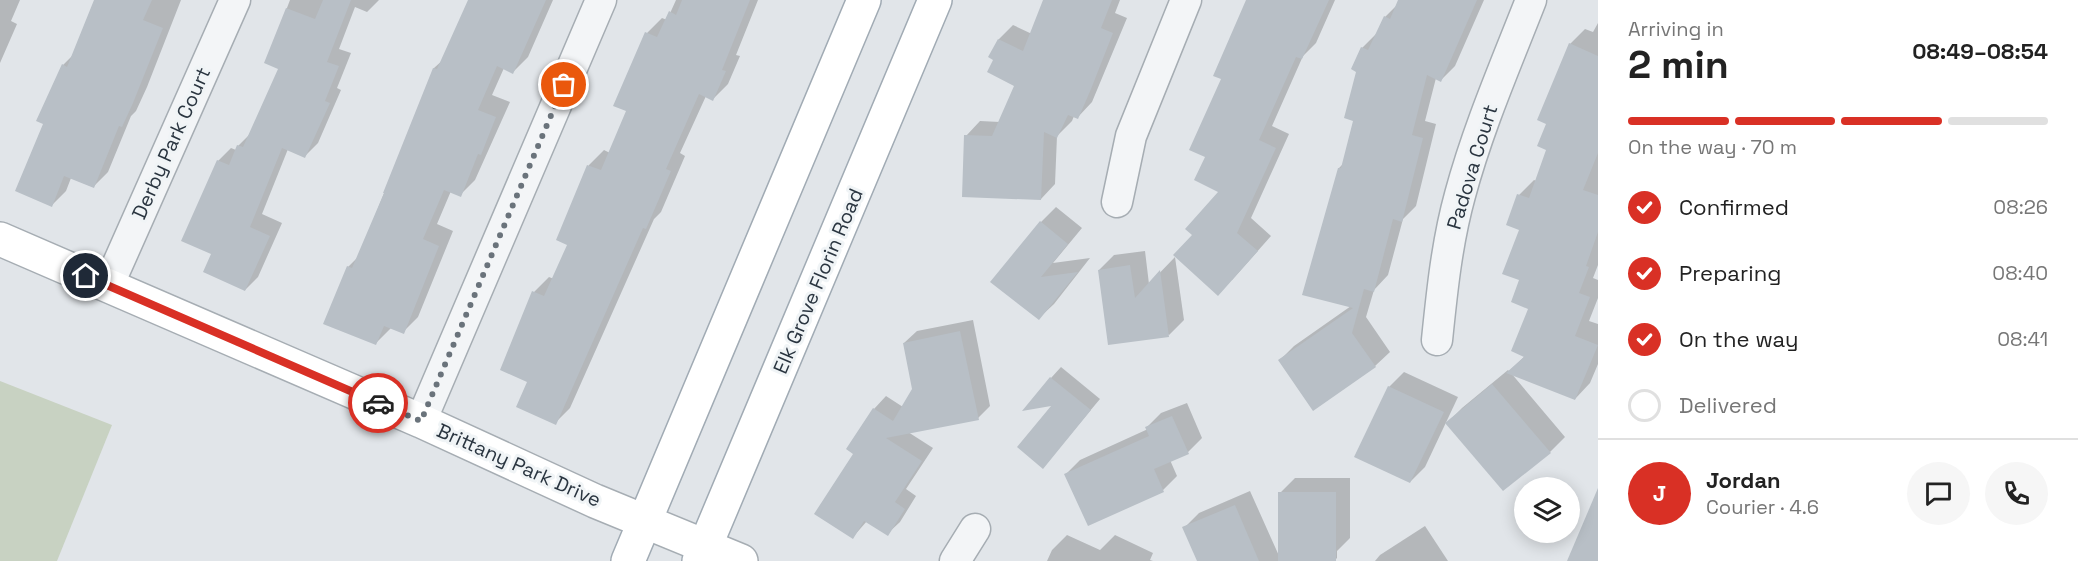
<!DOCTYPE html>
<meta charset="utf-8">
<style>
:root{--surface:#fff;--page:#f6f6f6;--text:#222;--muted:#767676;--line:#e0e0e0;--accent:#d93025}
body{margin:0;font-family:"Space Grotesk",sans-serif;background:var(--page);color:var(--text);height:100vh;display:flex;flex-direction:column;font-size:22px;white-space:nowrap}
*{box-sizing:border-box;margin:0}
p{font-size:20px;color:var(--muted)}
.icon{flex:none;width:33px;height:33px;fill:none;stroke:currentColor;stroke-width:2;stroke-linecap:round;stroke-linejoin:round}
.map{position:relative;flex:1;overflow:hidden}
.panel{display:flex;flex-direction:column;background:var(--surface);width:480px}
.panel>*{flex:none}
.tools{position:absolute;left:1514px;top:477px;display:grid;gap:12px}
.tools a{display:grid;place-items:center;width:66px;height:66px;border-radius:50%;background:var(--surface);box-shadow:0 3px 15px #0003;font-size:30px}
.pin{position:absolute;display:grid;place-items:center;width:51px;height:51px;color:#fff;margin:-26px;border:3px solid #fff;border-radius:50%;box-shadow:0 2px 6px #0007}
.courier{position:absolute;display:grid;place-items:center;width:60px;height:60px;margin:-30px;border:4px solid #d93025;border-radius:50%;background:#fff;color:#222;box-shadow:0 2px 8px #0007}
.headline em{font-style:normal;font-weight:700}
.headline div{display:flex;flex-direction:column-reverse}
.headline{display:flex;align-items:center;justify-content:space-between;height:102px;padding:0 30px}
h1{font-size:39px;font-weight:700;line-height:45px}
.bar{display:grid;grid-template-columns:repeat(4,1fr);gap:9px 6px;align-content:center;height:72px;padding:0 30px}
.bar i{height:8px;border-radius:4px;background:var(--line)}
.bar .selected{background:var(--accent)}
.bar p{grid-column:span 4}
.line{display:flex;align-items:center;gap:15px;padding:0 30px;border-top:2px solid var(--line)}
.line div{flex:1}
.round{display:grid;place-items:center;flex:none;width:63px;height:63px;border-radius:32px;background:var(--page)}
ol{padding:0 30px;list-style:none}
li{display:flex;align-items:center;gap:18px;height:66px}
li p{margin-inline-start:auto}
li .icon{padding:6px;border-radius:50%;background:var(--accent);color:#fff;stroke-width:4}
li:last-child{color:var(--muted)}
li i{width:33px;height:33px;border:3px solid var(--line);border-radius:50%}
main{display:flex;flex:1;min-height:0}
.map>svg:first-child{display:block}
.green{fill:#c8d2c2}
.shadow{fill:#0003}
.building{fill:#b8bfc6}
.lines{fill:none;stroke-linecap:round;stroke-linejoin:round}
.street-casing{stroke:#a6adb3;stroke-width:33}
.secondary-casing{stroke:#a6adb3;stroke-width:36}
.primary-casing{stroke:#a1abb4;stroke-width:36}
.street{stroke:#f3f5f7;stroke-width:30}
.secondary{stroke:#fff;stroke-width:33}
.primary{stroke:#fff;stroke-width:33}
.done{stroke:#6a737b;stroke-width:6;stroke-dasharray:0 10.8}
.route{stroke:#d93025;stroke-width:8}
.labels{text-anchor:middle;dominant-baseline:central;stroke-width:6;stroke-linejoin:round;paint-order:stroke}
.street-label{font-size:20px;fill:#2a3540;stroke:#f0f4f6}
</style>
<main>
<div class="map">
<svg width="1598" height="561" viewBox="0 0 1598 561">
<rect width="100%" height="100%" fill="#e1e5e9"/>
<path class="green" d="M0 381 112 425 57 561H0Z"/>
<g class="shadow">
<path d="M0 0H20L11 21 17 24 0 63Z"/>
<path d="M95 0H181L147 87 136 111 131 116 108 172 93 187 71 178 66 191 52 205 44 123 63 65 73 55Z"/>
<path d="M290 0H379L367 12 355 7 339 49 351 53 337 88 341 90 318 143 305 156 288 149 262 214 282 223 258 277 245 290 213 253 218 161 231 148 236 150 238 146 252 132 280 68 266 63Z"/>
<path d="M470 0H553L528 57 513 72 504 68 492 95 510 102 475 180 460 195 451 191 437 224 453 231 418 317 403 332 391 328 376 343 348 267 359 256 434 68 444 59Z"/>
<path d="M676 0H758L736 55 740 56 728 84 713 99 706 96 680 153 685 156 661 212 654 219 570 408 555 423 529 382 534 292 549 277 554 279 569 244 558 239 589 165 604 150 610 153 628 111 647 33 662 18 667 20Z"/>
<path d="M1046 0H1120L1115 13 1127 18 1092 102 1078 117 1074 116 1072 121 1057 136 1055 184 1041 199 966 136 980 121 1000 122 1016 85 995 59 999 39 1013 25 1032 34Z"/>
<path d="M1247 0H1335L1316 43 1303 56 1272 126 1289 134 1251 218 1271 236 1232 280 1194 235 1221 191 1207 156 1223 78Z"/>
<path d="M1400 0H1484L1455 66 1441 80 1436 78 1425 121 1436 124 1416 206 1403 219 1388 275 1374 290 1366 317 1390 352 1375 366 1314 409 1280 360 1294 346 1351 306 1339 168 1343 164 1355 120 1362 48 1377 33 1385 17 1398 4Z"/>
<path d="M1598 23V265L1593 278 1598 280V298L1589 321 1598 324V364L1590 383 1575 399 1511 373 1565 437 1550 452 1447 423 1462 408 1508 370 1509 371 1525 356 1530 308 1521 279 1519 195 1534 180 1537 181 1548 149V123L1570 44 1585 29 1593 32Z"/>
<path d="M1056 207 1082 228 1053 263 1090 258 1054 304 1039 318 993 282 1041 222Z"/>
<path d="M1145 251 1149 284 1175 257 1184 320 1169 335 1099 270 1114 255Z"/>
<path d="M973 320 990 406 978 418 908 432 933 448 906 489 916 496 900 522 887 534 867 521 853 537 855 453 874 409 886 396 903 407 914 390 904 343 917 331Z"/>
<path d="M1061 367 1100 399 1043 467 1055 403 1051 378Z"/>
<path d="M1404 372 1458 397 1425 467 1410 482 1389 387Z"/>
<path d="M1187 403 1202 438 1188 452 1170 460 1177 476 1163 490 1066 474 1080 460 1148 429 1147 427 1161 413Z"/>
<path d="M1295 478H1350V538L1337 551V558L1334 561H1199L1184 528 1199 513 1250 491 1280 558V493Z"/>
<path d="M1425 526 1448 561H1375L1380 555Z"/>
<path d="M1067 535 1100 550 1115 535 1153 553 1150 560 1153 561H1047L1052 550Z"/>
</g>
<g class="building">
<path d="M94 0H152L143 20 163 28 133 103 122 127 119 126 94 188 64 176 52 207 15 191 43 124 36 121 62 64 67 67Z"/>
<path d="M323 0H351L327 62 339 66 325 101 330 103 305 158 282 148 250 227 270 236 245 291 203 272 211 254 181 241 217 160 229 165 237 145 243 147 278 69 264 63 286 8 315 19Z"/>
<path d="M468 0H546L513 74 497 66 478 110 496 117 481 155 478 154 461 197 444 190 423 239 439 246 404 334 384 326 376 345 323 324 347 266 352 268 384 193H383L433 68 437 69Z"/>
<path d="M682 0H750L722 70 726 71 713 101 699 94 666 169 671 171 646 229 643 228 556 425 516 407 527 382 500 370 532 291 544 296 567 245 556 240 587 165 601 170 626 111 613 106 645 32 657 37 669 11 676 15Z"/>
<path d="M1043 0H1112L1101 28 1113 33 1091 89 1078 119 1068 115 1057 138 1044 132 1041 200 962 197 964 135 992 136 1014 86 987 72 993 60 988 57 998 39 1023 51Z"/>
<path d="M1246 0H1329L1302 59 1296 57 1259 140 1276 148 1237 233 1258 251 1218 296 1173 255 1192 235 1185 229 1218 192 1194 180 1205 157 1189 150 1221 79 1213 76Z"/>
<path d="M1398 0H1477L1441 82 1427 75 1412 135 1423 138 1402 222 1393 219 1374 292 1364 289 1352 333 1376 367 1313 411 1278 360 1353 308 1302 295 1338 168H1341L1353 121 1344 118 1356 72 1351 69 1361 47 1368 50 1384 16 1390 19Z"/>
<path d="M1569 43 1598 56V153L1583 190 1598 195V232L1586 266 1589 267 1579 293 1590 297 1575 336 1598 345 1575 400 1506 373 1524 357 1511 351 1528 309 1511 302 1519 280 1502 274 1519 230 1506 225 1517 194 1529 198 1546 150 1537 146 1546 124 1537 120Z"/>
<path d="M1040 221 1068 244 1041 277 1078 272 1039 320 990 282Z"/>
<path d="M1130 265 1135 298 1160 270 1169 337 1108 345 1098 270Z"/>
<path d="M960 331 979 420 886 438 922 461 895 502 905 509 888 536 864 521 853 539 814 514 853 454 846 449 873 408 893 421 912 389 903 343Z"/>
<path d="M1050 377 1091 410 1043 469 1017 447 1051 406 1022 411Z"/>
<path d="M1492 384 1551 453 1503 491 1445 423Z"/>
<path d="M1388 386 1444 412 1410 483 1354 457Z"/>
<path d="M1172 416 1189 454 1154 469 1164 492 1088 526 1064 474 1149 436 1145 427Z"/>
<path d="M1598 488V561H1567Z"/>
<rect x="1278" y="492" width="58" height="69"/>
<path d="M1235 505 1259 561H1197L1182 527Z"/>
</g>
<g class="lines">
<defs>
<g id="street">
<path d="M1117 202 1131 136 1186 0"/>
<path d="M108 286 235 0"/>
<path d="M1437 340C1442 291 1447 242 1460 195 1478 128 1506 64 1531 0"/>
<path d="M421 421 601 0"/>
<path d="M955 561 975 529"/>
</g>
<path id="secondary" d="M0 239 421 421 595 501 741 561"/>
<g id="primary">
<path d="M628 561 864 0"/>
<path d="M699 561 935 0"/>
</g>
</defs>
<use href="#street" class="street-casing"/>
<use href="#secondary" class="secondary-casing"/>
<use href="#primary" class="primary-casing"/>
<use href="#street" class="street"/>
<use href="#secondary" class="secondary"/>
<use href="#primary" class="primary"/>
</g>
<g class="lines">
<path class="done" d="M378 403 421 421 564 85"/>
<path class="route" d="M86 276 378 403"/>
</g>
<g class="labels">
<g class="street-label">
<text transform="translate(171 143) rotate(-66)">Derby Park Court</text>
<text transform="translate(1472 167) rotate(-73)">Padova Court</text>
<text transform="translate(818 281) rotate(-67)">Elk Grove Florin Road</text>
<text transform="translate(519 465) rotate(24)">Brittany Park Drive</text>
</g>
</g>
</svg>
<div class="tools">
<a><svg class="icon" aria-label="layers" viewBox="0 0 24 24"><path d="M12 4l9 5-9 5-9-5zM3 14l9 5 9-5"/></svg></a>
</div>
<div class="pin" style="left:564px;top:85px;background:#ea580c"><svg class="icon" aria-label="bag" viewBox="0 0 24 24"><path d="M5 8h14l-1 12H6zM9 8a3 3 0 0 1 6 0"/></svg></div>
<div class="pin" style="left:86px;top:276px;background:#1f2937"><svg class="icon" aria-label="home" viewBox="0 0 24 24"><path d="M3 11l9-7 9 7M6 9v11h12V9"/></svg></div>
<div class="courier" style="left:378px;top:403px"><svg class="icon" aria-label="car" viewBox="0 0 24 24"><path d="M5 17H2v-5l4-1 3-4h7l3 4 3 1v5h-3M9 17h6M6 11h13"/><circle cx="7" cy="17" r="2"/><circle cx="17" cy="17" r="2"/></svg></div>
</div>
<section class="panel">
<div class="headline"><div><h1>2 min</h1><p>Arriving in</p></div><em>08:49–08:54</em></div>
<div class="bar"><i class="selected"></i><i class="selected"></i><i class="selected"></i><i></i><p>On the way · 70 m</p></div>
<ol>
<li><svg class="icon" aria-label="check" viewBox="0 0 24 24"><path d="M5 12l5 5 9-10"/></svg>Confirmed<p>08:26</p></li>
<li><svg class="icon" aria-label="check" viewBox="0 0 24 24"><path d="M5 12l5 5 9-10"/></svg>Preparing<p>08:40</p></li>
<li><svg class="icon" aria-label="check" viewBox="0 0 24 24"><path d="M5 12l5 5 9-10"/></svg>On the way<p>08:41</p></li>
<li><i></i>Delivered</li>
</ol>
<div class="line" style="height:108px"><b class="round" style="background:var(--accent);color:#fff">J</b><div><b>Jordan</b><p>Courier · 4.6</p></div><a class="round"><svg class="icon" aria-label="chat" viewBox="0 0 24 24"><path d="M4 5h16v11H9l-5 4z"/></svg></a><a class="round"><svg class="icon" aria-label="phone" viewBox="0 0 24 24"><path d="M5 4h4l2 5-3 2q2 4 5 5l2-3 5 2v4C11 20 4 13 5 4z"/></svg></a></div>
</section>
</main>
